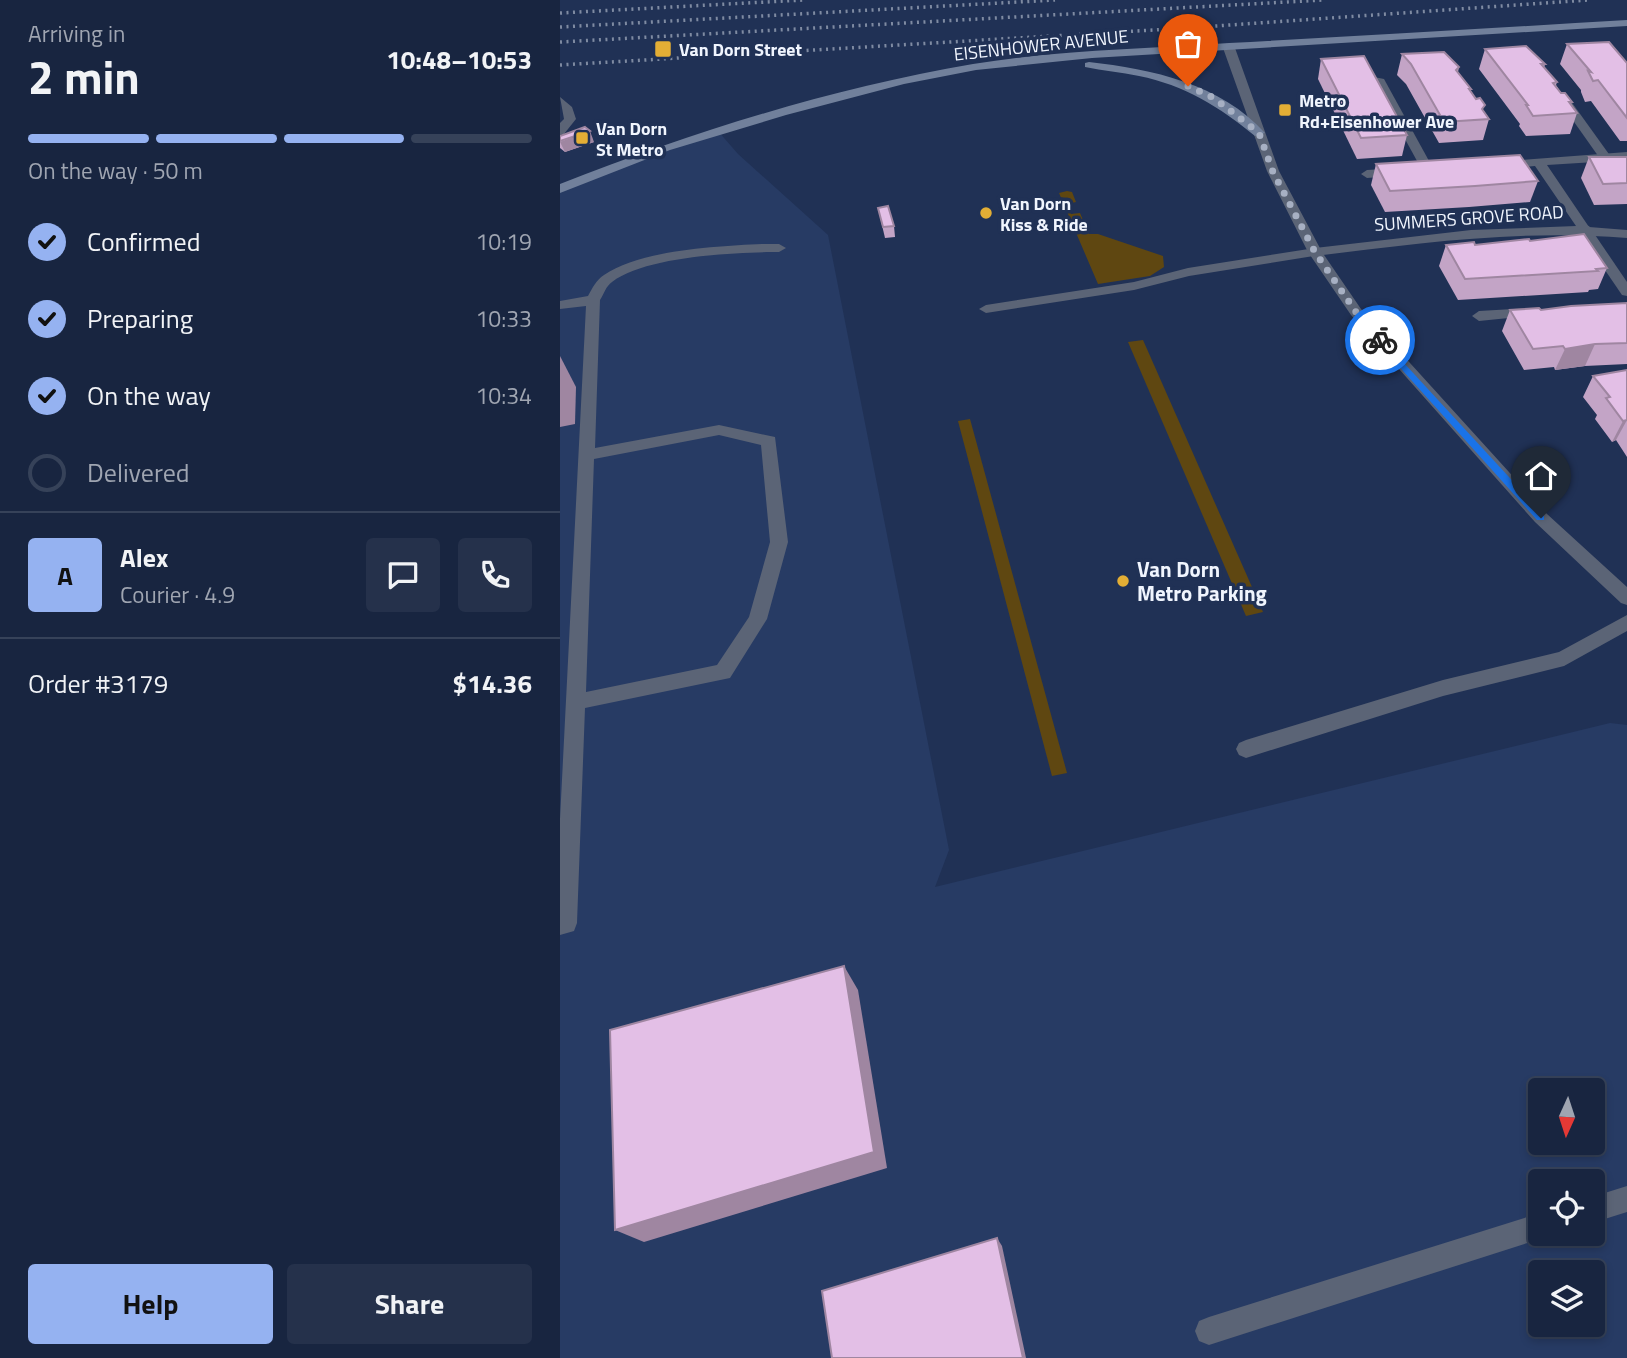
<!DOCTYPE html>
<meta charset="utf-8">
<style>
:root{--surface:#182540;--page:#25314b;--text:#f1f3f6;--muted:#9fa5b1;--line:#364259;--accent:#95b2f1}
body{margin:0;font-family:"Titillium Web",sans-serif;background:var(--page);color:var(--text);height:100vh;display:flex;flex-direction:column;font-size:26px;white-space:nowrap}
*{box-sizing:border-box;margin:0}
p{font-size:23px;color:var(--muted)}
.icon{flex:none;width:38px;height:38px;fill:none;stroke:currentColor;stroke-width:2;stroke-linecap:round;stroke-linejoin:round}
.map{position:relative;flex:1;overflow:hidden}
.side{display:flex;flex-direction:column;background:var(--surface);width:560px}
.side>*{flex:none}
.needle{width:46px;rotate:183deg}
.fabs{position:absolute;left:968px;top:1078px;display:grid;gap:14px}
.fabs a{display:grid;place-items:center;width:77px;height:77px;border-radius:7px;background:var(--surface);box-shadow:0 4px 10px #0003,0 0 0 2px var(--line);font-size:35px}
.pin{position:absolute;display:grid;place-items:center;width:60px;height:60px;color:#fff;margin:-72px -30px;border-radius:50% 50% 50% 0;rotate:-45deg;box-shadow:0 0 7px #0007}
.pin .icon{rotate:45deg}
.courier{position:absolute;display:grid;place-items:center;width:70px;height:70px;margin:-35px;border:5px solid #1a73e8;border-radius:50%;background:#fff;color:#222;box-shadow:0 2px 9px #0007}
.headline em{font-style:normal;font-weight:700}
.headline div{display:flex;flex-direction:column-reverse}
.headline{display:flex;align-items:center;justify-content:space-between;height:119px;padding:0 28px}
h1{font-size:46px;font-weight:700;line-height:52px}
.bar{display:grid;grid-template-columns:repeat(4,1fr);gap:10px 7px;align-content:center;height:84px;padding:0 28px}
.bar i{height:9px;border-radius:5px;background:var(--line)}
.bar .selected{background:var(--accent)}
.bar p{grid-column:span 4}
.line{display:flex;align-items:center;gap:18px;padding:0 28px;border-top:2px solid var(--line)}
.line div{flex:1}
.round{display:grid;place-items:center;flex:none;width:74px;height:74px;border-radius:7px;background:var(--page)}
ol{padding:0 28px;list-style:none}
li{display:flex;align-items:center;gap:21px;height:77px}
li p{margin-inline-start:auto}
li .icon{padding:7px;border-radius:50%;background:var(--accent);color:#111;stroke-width:4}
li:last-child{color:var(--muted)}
li i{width:38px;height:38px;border:4px solid var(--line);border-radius:50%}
.primary-button{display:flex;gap:14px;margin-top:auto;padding:14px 28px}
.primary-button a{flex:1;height:80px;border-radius:7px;background:var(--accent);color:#111;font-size:28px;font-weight:700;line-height:80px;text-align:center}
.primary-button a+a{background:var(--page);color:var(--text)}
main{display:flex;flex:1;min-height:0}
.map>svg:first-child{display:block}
.built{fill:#273b64;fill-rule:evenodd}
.green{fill:#5f4711}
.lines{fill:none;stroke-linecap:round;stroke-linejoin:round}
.service{fill:#5b6476;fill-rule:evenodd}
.minor{fill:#5b6476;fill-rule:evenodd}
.tertiary{fill:#5b6476;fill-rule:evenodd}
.secondary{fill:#71809b;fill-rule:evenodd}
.rail{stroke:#7f8ba2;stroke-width:3.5;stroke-dasharray:2 4.5;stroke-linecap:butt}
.wall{fill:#c3a4c6}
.shaded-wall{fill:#9f86a1}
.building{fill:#e3bfe6;stroke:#9f86a1;stroke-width:2}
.route{fill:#1a73e8}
.done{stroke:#a7b0c3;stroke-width:7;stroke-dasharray:0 12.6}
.poi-dot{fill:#e3ae35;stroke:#203155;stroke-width:2.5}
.labels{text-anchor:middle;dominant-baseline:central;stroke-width:7;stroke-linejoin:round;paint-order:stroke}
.far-street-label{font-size:18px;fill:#f0f5fe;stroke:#203155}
.far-poi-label{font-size:18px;font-weight:bold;fill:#f0f5fe;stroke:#203155;text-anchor:start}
.poi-label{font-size:21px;font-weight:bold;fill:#f0f5fe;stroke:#203155;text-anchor:start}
</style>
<main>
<section class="side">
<div class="headline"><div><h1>2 min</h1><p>Arriving in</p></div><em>10:48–10:53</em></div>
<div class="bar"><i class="selected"></i><i class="selected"></i><i class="selected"></i><i></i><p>On the way · 50 m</p></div>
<ol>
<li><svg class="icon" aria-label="check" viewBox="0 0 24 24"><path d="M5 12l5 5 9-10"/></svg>Confirmed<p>10:19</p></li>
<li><svg class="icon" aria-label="check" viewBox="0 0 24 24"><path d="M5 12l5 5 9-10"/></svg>Preparing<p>10:33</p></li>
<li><svg class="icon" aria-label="check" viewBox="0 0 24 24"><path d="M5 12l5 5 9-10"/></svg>On the way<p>10:34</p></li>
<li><i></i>Delivered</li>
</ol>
<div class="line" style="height:126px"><b class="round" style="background:var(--accent);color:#111">A</b><div><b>Alex</b><p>Courier · 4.9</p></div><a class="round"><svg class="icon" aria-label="chat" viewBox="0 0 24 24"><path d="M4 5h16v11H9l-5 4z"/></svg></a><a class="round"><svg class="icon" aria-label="phone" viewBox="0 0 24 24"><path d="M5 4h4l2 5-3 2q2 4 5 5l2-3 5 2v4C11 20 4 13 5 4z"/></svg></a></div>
<div class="line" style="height:91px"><div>Order #3179</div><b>$14.36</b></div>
<div class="primary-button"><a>Help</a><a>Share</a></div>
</section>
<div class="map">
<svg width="1067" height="1358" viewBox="0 0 1067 1358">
<rect width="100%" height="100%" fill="#203155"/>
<path class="built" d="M158 131 178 154 268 235 389 850 375 887 1050 723 1067 725V1358H0V189ZM980 1090H1032V1143H980ZM980 1181H1032V1234H980ZM980 1272H1032V1325H980Z"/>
<g class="green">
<path d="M507 191 512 192 516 202 508 204 511 214 520 213 529 234H538L603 256 604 267 590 276 538 284 499 193Z"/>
<path d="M583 340 703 612 686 616 568 342Z"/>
<path d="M410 419 507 773 492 776 398 421Z"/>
</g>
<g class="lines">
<g class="service">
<path d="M814 77 824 79 874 170 872 173 868 174 862 170 812 79Z"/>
<path d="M997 93H1005L1051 157 1049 160H1041L995 95Z"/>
<path d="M0 97 12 107 16 119 4 134 0 135V123L4 119Z"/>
<path d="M1024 225 1029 226 1067 282V296L1062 295 1017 229Z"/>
<path d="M202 244H219L226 248 219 252C177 252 86 256 52 282 46 286 44 294 40 300L35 448 159 425 215 437 228 542 207 619 170 678 25 708 17 923 14 931 0 935V819L26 306 0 309V301L28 296C32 289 36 280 44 275 80 250 158 246 202 244ZM159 435 201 445 210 542 189 617 157 665 26 692 34 459Z"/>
<path d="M755 248 760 249V255L629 276 574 290 426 313 419 309 426 305 574 282 628 268Z"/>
<path d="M972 308 977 309 979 312 977 315 919 321 912 316 919 311Z"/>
<path d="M1067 615V631L1004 666 883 696 686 758 679 755 676 749 679 743 686 740 883 680 999 652Z"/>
<path d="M1067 1186V1212L1032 1223V1197Z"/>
<path d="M980 1213V1234H990L980 1239 649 1345 639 1341 635 1331 639 1321 649 1317Z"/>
</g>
<g class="minor">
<path d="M1067 152V160L987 165 1029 227 1067 230V238C962 229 859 243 755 256L748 252 755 248 911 230 1016 226 975 166 939 169 935 168V162Z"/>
<path d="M839 168 845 172 843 175 807 178 801 174 807 170Z"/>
</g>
<path class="tertiary" d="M669 45 675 48 719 171 762 252 801 309 987 514 1067 587V605L1061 603 975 522 791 315 748 252 707 171 663 48Z"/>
<g class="secondary">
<path d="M1067 20V26L532 58 416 70 344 84 226 115 110 150 0 193V184C133 132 272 88 413 64 497 50 584 49 669 43 802 36 934 28 1067 20Z"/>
<path d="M529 62C592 69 661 84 705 133L695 136C660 107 624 85 579 76 561 72 543 71 525 67V63Z"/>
</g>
<g class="rail">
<path d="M0 13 243 0"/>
<path d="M0 27 495 0"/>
<path d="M0 42 763 0"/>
<path d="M0 65 627 28 1028 0"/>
</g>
</g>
<g class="wall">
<path d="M1007 44 1067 63V141H1060L1031 101 1025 102 1021 92V90L1000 64Z"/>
<path d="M925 49 985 64 984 68 997 82 996 85 1001 93 1012 102 1011 104 1017 113 1010 134 966 136 959 126 960 124 919 69Z"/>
<path d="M842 54 899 67 898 72 911 89V91L929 119 923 140 879 143 846 84 837 75Z"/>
<path d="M761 59 847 135 842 156 797 159 758 79Z"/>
<path d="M0 136 34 142 5 152 0 148Z"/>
<path d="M1029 157H1067V204L1034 205 1021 178Z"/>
<path d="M816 164 978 181 970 202 909 207 825 212 811 185Z"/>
<path d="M318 208 334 226 335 237 325 238Z"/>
<path d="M970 241 1047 268 1038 289 1029 290 1028 292 898 300 879 266 886 245H915Z"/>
<path d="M1067 303V364L1025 366 995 370 994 367 964 370 942 331 950 310H981Z"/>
<path d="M1067 370V457L1056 440 1052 442 1035 419 1037 415 1023 397 1033 376Z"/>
</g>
<g class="shaded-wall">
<path d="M30 131 34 142 5 152 0 142Z"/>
<path d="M1035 344 1025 366 995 370 1005 349Z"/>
<path d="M0 356 16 387 15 424 0 427Z"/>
<path d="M1067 420 1056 440 1052 442 1063 421Z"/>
<path d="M284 966 298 990 327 1168 84 1242 55 1230Z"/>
<path d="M437 1238 442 1246 466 1358H463Z"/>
</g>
<g class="building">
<path d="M1049 42 1067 63V118L1038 80 1033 81 1028 71 1031 72 1007 44Z"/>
<path d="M966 46 985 64H981L997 82 993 83 1001 93H1005L1012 102H1009L1017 113 973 116 966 105H968L925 49Z"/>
<path d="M884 52 899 67 896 70 911 89H909L916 99 920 98 925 105 922 109 929 119 884 122 851 64 842 54Z"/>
<path d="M804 56 847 135 801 138 761 59Z"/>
<path d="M25 127 30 131 0 141V136Z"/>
<path d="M960 155 978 181 915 186 830 191 816 164Z"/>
<path d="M1029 157H1067V183L1043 184Z"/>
<path d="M328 206 334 226 323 227 318 208Z"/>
<path d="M1024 234 1047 268 1036 269 1038 271 905 279 886 245 914 242 915 245 969 239 970 241Z"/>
<path d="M1067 303V343L1035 344 1005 349 1003 346 973 349 950 310 979 308 981 310 1011 306Z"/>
<path d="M1067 370V420L1063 421 1046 398 1050 397 1033 376Z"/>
<path d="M284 966 314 1152 55 1230 50 1030Z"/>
<path d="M437 1238 463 1358H272L262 1291Z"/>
</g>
<path class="route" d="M820 337 984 515V520H977L817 342 816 340Z"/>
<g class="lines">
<path class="done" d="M628 86 654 98 699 133 713 172 755 252 796 312 820 340"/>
</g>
<g class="poi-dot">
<rect x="94" y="40" width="18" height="18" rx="3.5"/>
<rect x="718" y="103" width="14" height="14" rx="3.5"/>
<rect x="15" y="131" width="14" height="14" rx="3.5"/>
<circle cx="426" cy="213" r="7"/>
<circle cx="563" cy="581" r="7"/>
</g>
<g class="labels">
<g class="far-street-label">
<text transform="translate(481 45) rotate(-6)">EISENHOWER AVENUE</text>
<text transform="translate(909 218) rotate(-4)">SUMMERS GROVE ROAD</text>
</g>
<g class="far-poi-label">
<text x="119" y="49">Van Dorn Street</text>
<text x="739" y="100">Metro<tspan x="739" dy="21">Rd+Eisenhower Ave</tspan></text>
<text x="36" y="128">Van Dorn<tspan x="36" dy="21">St Metro</tspan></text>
<text x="440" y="203">Van Dorn<tspan x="440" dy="21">Kiss &amp; Ride</tspan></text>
</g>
<g class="poi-label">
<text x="577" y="569">Van Dorn<tspan x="577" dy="24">Metro Parking</tspan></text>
</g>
</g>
</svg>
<div class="fabs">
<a><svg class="needle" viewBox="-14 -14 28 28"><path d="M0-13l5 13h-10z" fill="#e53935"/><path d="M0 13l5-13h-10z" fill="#9fa5b1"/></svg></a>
<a><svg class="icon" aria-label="locate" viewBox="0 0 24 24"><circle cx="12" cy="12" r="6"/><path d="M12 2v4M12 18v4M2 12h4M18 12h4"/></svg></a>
<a><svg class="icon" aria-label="layers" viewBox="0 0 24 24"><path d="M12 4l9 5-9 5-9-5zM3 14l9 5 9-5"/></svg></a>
</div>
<div class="pin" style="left:628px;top:86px;background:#ea580c"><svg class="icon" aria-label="bag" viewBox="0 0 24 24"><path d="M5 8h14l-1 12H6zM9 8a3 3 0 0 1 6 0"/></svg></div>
<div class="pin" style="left:981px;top:518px;background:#1f2937"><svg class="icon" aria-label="home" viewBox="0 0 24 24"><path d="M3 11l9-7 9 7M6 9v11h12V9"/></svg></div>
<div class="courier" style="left:820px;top:340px"><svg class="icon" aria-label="bike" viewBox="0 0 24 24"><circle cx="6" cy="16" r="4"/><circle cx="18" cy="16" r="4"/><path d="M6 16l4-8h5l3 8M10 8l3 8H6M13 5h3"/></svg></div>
</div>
</main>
